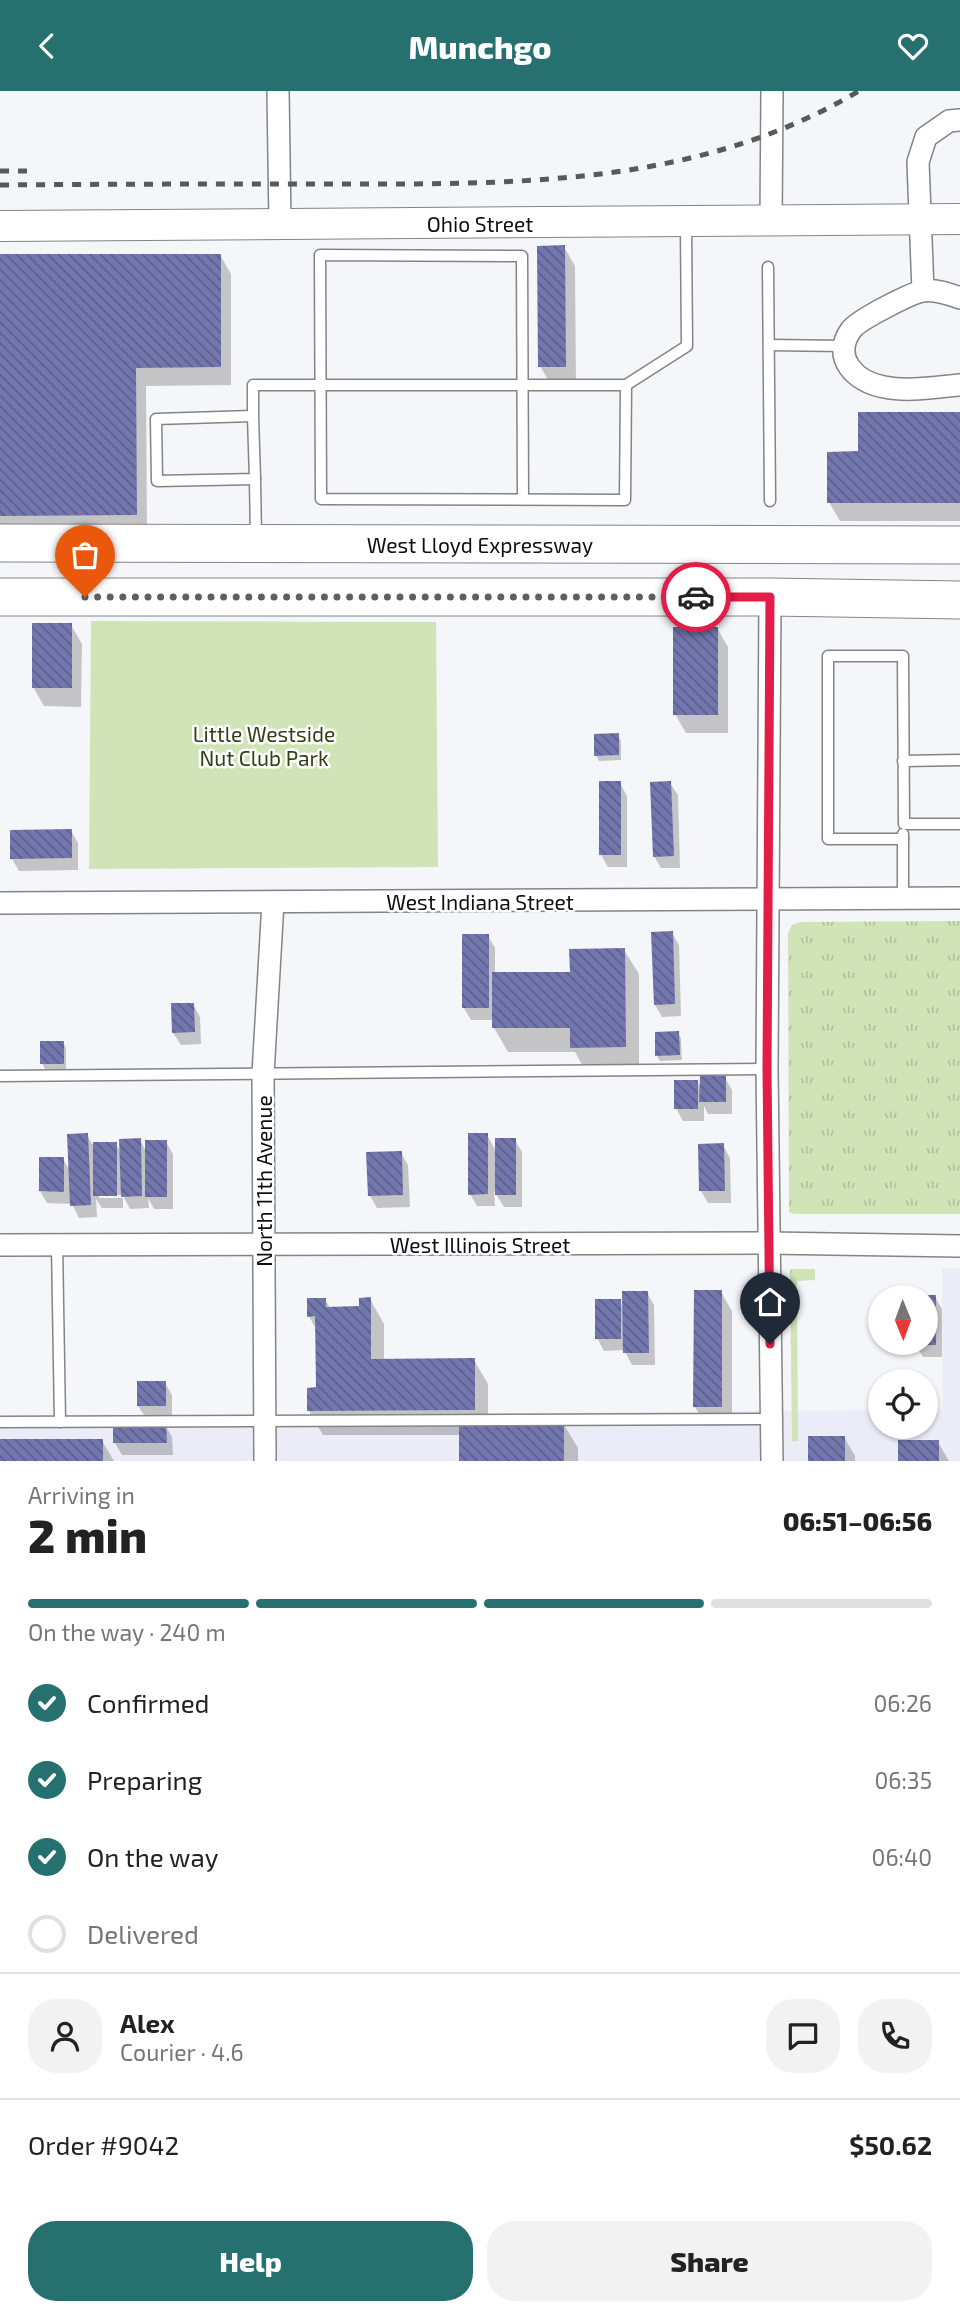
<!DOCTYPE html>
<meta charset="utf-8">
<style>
:root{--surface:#fff;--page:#f2f2f2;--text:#222;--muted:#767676;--line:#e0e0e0;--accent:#267070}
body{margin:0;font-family:"Exo 2",sans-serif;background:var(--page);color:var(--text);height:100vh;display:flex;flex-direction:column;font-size:26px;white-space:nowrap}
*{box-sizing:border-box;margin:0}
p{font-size:23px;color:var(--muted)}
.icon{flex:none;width:38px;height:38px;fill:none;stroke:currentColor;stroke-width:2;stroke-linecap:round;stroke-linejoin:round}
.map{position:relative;height:1370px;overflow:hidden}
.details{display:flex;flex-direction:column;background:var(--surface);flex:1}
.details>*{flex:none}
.needle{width:46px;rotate:179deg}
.controls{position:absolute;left:868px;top:1194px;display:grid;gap:14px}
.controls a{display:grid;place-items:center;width:70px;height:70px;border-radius:50%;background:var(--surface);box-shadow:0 2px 5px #0004;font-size:35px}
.pin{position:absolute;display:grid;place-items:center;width:60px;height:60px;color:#fff;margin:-72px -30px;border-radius:50% 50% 50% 0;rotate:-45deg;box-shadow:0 0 7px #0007}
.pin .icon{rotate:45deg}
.courier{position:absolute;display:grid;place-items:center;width:70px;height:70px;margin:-35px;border:5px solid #e11d48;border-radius:50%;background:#fff;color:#222;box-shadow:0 2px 9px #0007}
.headline em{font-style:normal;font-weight:800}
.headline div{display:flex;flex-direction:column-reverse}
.headline{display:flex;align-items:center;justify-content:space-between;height:119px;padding:0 28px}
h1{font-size:46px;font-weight:800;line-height:52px}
.bar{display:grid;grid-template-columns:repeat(4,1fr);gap:10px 7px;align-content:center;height:84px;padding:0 28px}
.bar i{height:9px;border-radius:5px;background:var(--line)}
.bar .current{background:var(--accent)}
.bar p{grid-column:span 4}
.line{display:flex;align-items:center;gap:18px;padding:0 28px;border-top:2px solid var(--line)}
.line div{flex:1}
.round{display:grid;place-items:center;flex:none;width:74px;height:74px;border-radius:28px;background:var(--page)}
ol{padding:0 28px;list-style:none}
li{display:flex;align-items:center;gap:21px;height:77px}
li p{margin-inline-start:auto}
li .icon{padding:7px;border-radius:50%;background:var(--accent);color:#fff;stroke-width:4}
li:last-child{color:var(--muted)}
li i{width:38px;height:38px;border:4px solid var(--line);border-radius:50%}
.primary-button{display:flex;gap:14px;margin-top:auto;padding:14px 28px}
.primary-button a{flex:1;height:80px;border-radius:28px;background:var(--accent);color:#fff;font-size:28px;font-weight:800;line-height:80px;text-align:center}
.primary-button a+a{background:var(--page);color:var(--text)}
header{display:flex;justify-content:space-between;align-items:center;height:91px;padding:0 28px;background:var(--accent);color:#fff;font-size:32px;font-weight:800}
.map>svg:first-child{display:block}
.built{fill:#ebecf7}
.grass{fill:url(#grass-tufts)}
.park{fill:#d1e4b8}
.shadow{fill:#0003}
.building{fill:url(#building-back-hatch)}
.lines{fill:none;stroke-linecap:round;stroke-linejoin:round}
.lane-casing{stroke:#848487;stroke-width:13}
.street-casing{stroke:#848487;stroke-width:24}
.secondary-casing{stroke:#848487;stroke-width:32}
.highway-casing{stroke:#848487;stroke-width:39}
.lane{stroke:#fff;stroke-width:10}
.street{stroke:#fff;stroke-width:21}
.secondary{stroke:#fff;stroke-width:30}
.highway{stroke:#fff;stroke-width:37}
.rail{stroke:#58595b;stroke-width:5;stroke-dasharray:9 9;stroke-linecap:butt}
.done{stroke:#5f5f62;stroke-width:7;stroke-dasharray:0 12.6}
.route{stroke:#e11d48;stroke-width:9}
.labels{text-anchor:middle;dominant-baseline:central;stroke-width:5;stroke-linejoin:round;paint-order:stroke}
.street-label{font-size:21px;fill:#0e0e10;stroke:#fff}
.park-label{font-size:21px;fill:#304014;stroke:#fff}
</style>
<header><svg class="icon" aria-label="back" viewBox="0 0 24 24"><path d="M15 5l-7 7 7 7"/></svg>Munchgo<svg class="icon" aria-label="heart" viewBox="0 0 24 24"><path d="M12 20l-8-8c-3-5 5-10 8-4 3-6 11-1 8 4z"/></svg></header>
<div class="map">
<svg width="960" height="1370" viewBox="0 0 960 1370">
<defs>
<pattern id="grass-tufts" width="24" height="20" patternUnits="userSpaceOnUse" patternTransform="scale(1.75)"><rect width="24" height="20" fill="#d1e4b8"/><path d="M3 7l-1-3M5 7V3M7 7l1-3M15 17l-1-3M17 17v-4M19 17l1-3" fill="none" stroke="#b2c29d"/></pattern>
<pattern id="building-back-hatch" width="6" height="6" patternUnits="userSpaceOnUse" patternTransform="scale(1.75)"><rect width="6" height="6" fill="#7276ad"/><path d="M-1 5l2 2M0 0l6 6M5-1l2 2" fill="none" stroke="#5c5f8b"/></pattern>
</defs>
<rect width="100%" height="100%" fill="#f5f6f9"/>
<path class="built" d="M942 1177H960V1370H0V1327L880 1319V1335H926V1318H943Z"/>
<g class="grass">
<path d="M960 830V1123H794L789 1121 788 842 792 834 800 831Z"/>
<path d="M790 1178H815V1189L797 1190 798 1350H792Z"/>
</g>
<path class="park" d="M91 530 436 531 438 776 89 778Z"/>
<g class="shadow">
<path d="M564 156 575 175 576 294H551L540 275Z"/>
<path d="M220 164 231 183V294L146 295 147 442 0 444V165Z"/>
<path d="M960 322V430H840L829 411 860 362Z"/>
<path d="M71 534 82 553 81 616 44 615 33 596Z"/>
<path d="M717 537 728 556V642H686L675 623Z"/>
<path d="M618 644 621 650V669L599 670 596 664Z"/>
<path d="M620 692 627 705V776H608L601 764Z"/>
<path d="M670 692 678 704 680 777H661L654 765Z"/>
<path d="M71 740 78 752V779L19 780 12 768Z"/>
<path d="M672 842 679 854 681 925 662 926 655 914Z"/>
<path d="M488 845 495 857V883L571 882 624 859 639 883V981H586L575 961H508L494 937V929H471L464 917Z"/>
<path d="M193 913 200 926 201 953 181 954 173 942Z"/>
<path d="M678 942 681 948 682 969 660 970 657 965Z"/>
<path d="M63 951 66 957V978H45L42 972Z"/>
<path d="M725 987 732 999V1023H708L704 1015V1030H683L676 1017 697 990 701 998Z"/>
<path d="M87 1044 92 1053H116L121 1061 140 1049 147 1062 166 1051 173 1063V1118H154L148 1107 149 1117 130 1118 124 1107 125 1104H99V1107H123V1117H102L96 1108 97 1126 79 1127 72 1113 47 1112 40 1100 63 1068 70 1080Z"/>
<path d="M487 1044 496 1060 515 1049 522 1061V1116H504L494 1100 495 1115H477L470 1103Z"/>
<path d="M723 1054 730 1067 731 1112H708L701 1100Z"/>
<path d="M401 1062 408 1074 410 1116 377 1117 370 1105Z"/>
<path d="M721 1201 732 1220V1334L706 1335 695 1316Z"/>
<path d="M647 1202 654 1214 655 1274H632L624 1259 604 1260 597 1247 620 1210 624 1218Z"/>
<path d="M916 1205 935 1206 942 1218V1266H923L916 1254 926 1251V1206Z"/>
<path d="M325 1208 330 1217H361L370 1208 384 1233V1269H474L488 1293V1333L563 1332 578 1357V1370H461V1344H323L309 1320 318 1298 317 1240 309 1225Z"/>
<path d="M165 1292 172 1304V1327H146L138 1315Z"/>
<path d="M165 1334 172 1346 173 1364H122L115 1352Z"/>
<path d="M844 1346 855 1365V1370H810Z"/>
<path d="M0 1350H102L114 1370H0Z"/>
<path d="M938 1351 949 1370H900Z"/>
</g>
<g class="building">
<path d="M565 154 566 276H538L537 155Z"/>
<path d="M0 163H221V276L136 277 137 424 0 425Z"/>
<path d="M858 321H960V412H827V361L858 360Z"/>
<rect x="32" y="532" width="40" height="65"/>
<rect x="673" y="536" width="45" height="88"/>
<path d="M619 642V664L594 665V643Z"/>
<rect x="599" y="690" width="22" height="74"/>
<path d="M671 690 674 765 653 766 650 691Z"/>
<path d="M72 738V767L10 768V739Z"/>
<path d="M673 840 675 913 654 914 651 841Z"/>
<rect x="462" y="843" width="27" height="74"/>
<path d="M625 857 626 956 570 957V937H492V881H570L569 858Z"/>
<path d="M171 912H194L195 941 172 942Z"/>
<path d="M679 940 680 964 655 965V941Z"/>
<rect x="40" y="950" width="24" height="23"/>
<path d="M700 985H726V1011H699Z"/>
<rect x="674" y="989" width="24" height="29"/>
<path d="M88 1042 91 1114 70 1115 67 1043Z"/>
<path d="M468 1042H488V1103L468 1104Z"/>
<path d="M141 1047 142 1105 121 1106 119 1048Z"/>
<rect x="495" y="1047" width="21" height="57"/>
<rect x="145" y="1049" width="22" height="57"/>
<rect x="93" y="1051" width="24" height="54"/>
<path d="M724 1052 725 1100H699L698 1053Z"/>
<path d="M402 1060 403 1104 368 1105 366 1061Z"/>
<path d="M39 1066H64V1101L39 1100Z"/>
<path d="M694 1199H722V1316H693Z"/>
<path d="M622 1200H648L649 1262H623Z"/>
<path d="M926 1204H936V1254H914V1251H926Z"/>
<path d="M371 1206V1268L475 1267V1319L307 1320V1297L316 1296 315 1225 307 1226V1207H326V1216L359 1215V1207Z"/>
<rect x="595" y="1208" width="26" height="40"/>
<rect x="137" y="1290" width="29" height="25"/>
<rect x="459" y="1331" width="105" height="39"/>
<path d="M166 1332 167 1352H113V1333Z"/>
<rect x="808" y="1345" width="37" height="25"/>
<rect x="0" y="1348" width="103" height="22"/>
<rect x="898" y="1349" width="41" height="21"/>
</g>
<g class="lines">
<defs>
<g id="lane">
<path d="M768 176 770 410"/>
<path d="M769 254 845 255"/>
<path d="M253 325 255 388 157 390 156 328 253 325V294H626L687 255 686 134"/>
<path d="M255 388 256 448"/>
<path d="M523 409 522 165 320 164 321 408 625 409 626 294"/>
<path d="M903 670 960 669"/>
<path d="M903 748H828V565H903L904 733H960"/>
<path d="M903 807V743"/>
<path d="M0 985 767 978"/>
<path d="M57 1153 60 1331"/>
<path d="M0 1331 771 1328"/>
</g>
<g id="street">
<path d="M278 0 280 134"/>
<path d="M771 130 772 0"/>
<path d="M923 200 918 71 926 46 949 30 960 29"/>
<path d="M960 207C949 203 935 198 923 200 911 202 858 229 851 239 831 267 856 291 884 296 909 301 935 296 960 294"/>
<path d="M770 506 767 978 772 1370"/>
<path d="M0 812 960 807"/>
<path d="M0 1154 768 1152 960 1155"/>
<path d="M265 1370 263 983 273 811"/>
</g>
<path id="secondary" d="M0 135 960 128"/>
<g id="highway">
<path d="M0 452 960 454"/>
<path d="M0 506H770L960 509"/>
</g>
</defs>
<use href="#lane" class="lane-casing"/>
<use href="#street" class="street-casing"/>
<use href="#secondary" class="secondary-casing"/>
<use href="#highway" class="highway-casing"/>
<use href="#lane" class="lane"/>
<use href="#street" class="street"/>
<use href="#secondary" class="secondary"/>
<use href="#highway" class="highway"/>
<g class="rail">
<path d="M0 80H30"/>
<path d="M0 94C110 93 219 93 329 93 512 93 695 97 859 0"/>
</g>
</g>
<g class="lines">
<path class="done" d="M85 506H696"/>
<path class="route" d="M696 506H770L767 978 770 1253"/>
</g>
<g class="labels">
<g class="street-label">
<text x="480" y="132">Ohio Street</text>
<text x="480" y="453">West Lloyd Expressway</text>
<text x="480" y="810">West Indiana Street</text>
<text transform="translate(263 1090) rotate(-90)">North 11th Avenue</text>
<text x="480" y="1153">West Illinois Street</text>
</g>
<g class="park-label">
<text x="264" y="642">Little Westside<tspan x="264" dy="24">Nut Club Park</tspan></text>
</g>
</g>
</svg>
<div class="controls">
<a><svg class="needle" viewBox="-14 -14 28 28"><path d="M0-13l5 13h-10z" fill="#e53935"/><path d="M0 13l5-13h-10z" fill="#767676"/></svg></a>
<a><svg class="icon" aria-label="locate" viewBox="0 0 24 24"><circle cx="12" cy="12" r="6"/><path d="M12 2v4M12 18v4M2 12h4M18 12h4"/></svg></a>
</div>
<div class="pin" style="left:85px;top:506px;background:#ea580c"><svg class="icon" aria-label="bag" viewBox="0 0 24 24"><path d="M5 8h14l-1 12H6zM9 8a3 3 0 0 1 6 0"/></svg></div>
<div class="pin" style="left:770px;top:1253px;background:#1f2937"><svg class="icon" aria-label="home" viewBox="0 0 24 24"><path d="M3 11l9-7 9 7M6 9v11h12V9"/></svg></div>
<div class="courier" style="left:696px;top:506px"><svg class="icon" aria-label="car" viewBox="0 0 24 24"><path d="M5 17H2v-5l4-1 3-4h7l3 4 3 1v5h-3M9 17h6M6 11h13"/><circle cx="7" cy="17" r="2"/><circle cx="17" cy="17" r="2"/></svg></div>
</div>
<section class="details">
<div class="headline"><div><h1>2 min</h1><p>Arriving in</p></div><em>06:51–06:56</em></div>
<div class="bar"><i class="current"></i><i class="current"></i><i class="current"></i><i></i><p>On the way · 240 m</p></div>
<ol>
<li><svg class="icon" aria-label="check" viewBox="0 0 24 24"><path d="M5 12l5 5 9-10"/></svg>Confirmed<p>06:26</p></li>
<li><svg class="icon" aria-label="check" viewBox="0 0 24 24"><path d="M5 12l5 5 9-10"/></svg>Preparing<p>06:35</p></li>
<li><svg class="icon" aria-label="check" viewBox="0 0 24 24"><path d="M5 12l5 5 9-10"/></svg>On the way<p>06:40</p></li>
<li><i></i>Delivered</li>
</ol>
<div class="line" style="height:126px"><a class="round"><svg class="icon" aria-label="person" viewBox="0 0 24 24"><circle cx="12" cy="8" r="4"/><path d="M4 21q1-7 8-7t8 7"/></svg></a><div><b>Alex</b><p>Courier · 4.6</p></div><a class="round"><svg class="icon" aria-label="chat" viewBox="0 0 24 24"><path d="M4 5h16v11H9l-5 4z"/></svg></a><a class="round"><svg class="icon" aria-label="phone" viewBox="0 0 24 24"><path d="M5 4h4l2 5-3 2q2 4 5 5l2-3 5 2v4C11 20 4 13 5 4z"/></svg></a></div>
<div class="line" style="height:91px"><div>Order #9042</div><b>$50.62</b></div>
<div class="primary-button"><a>Help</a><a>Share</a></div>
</section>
